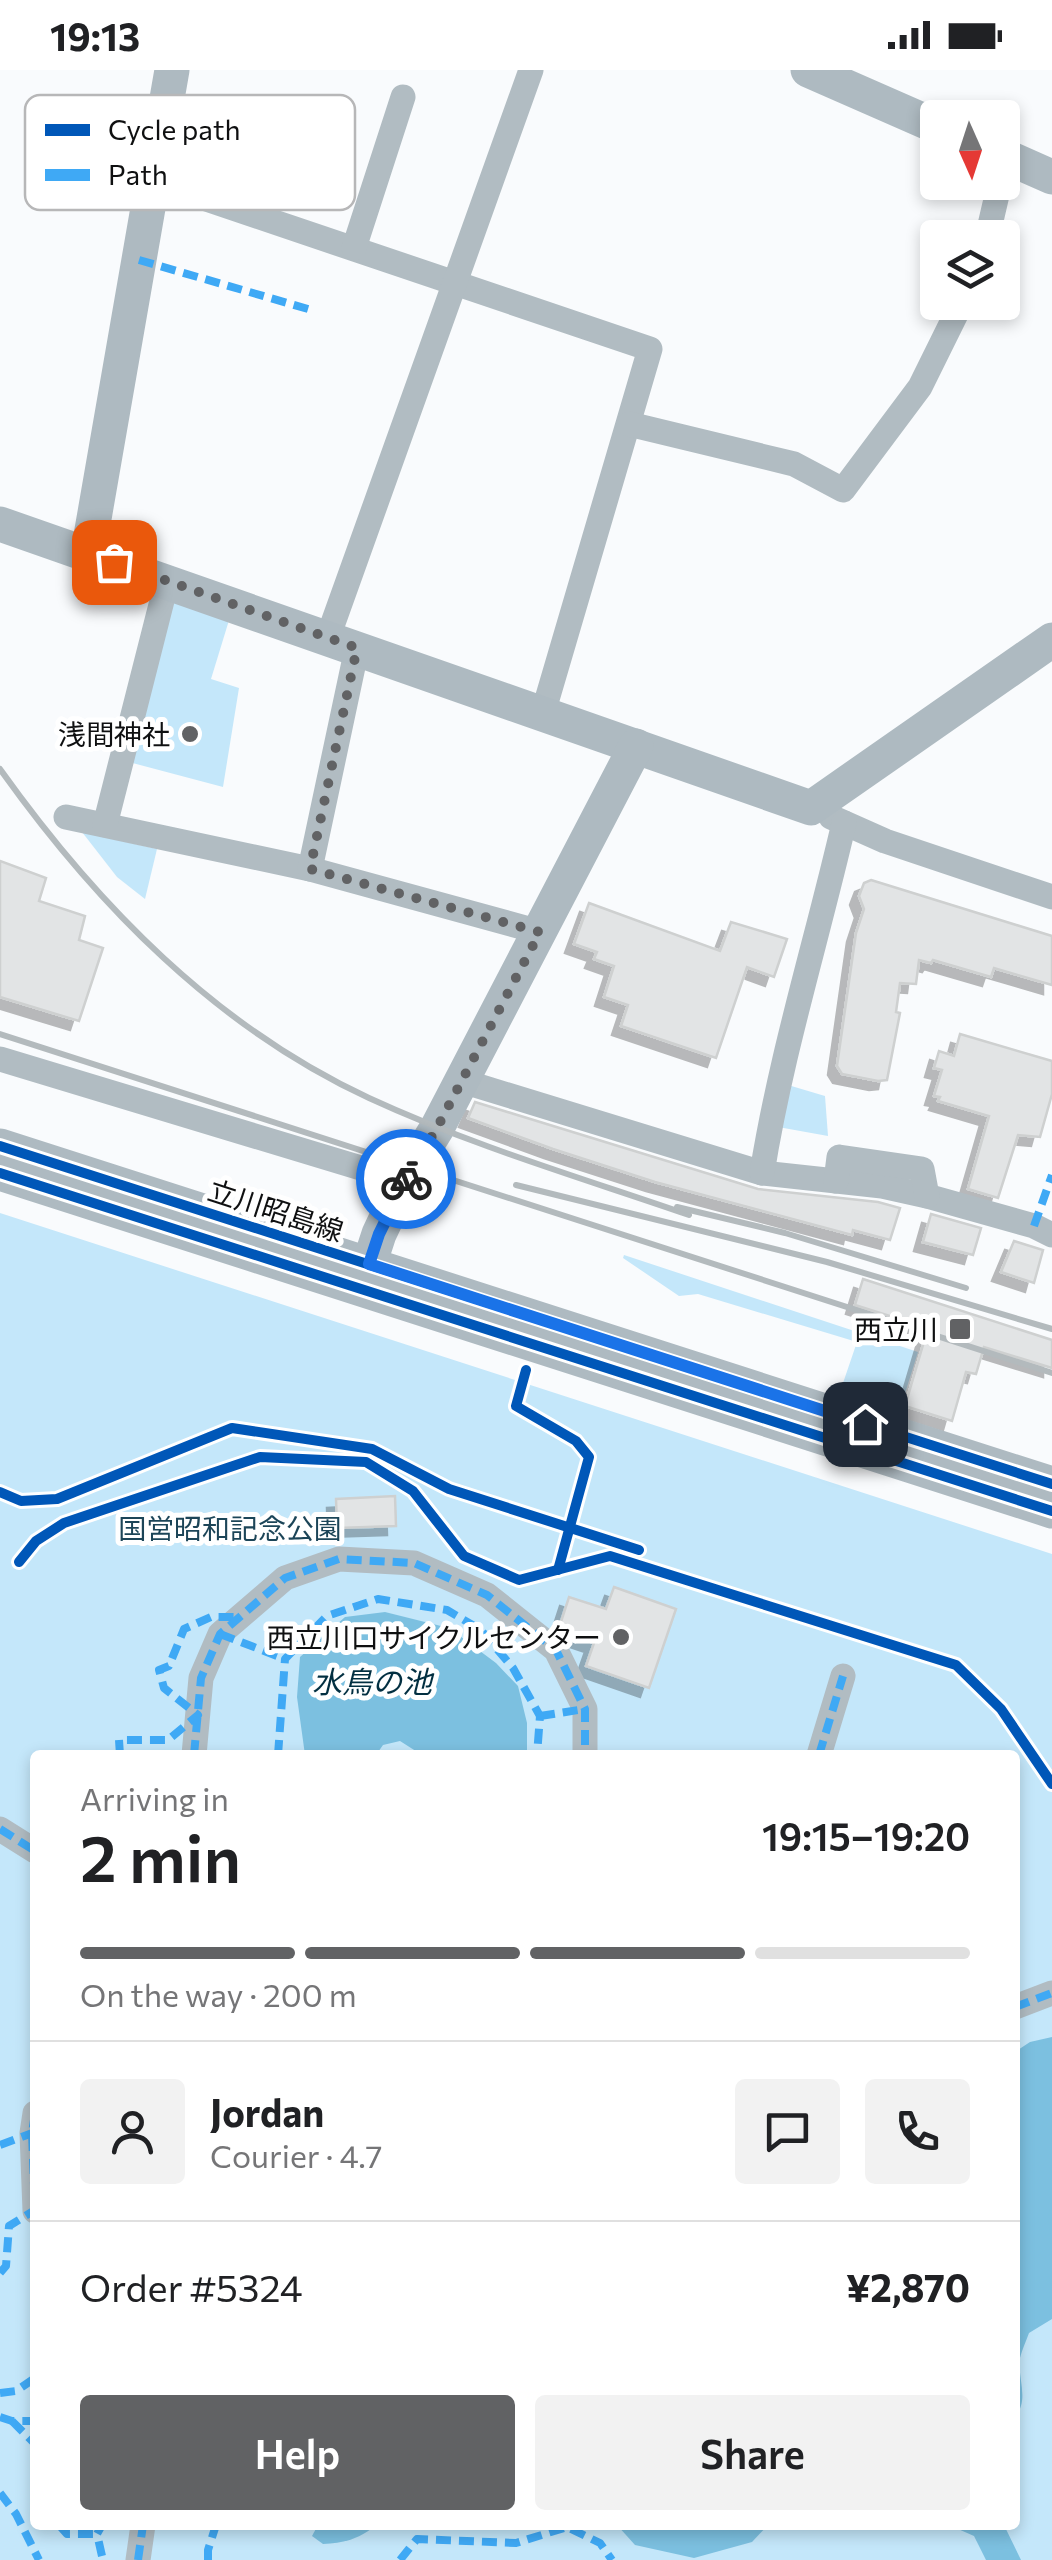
<!DOCTYPE html>
<meta charset="utf-8">
<style>
:root{--surface:#fff;--page:#f2f2f2;--text:#202124;--muted:#757577;--line:#e0e0e0;--accent:#616264}
body{margin:0;font-family:Commissioner,"Noto Sans JP",sans-serif;background:var(--page);color:var(--text);height:100vh;display:flex;flex-direction:column;font-size:38px;white-space:nowrap}
*{box-sizing:border-box;margin:0}
p{font-size:32px;color:var(--muted)}
.icon{flex:none;width:55px;height:55px;fill:none;stroke:currentColor;stroke-width:2;stroke-linecap:round;stroke-linejoin:round}
.map{position:relative;flex:1;overflow:hidden}
.side{position:absolute;left:30px;top:1680px;width:990px;height:780px;display:flex;flex-direction:column;background:var(--surface);border-radius:10px;box-shadow:0 5px 15px #0003}
.side>*{flex:none}
.needle{width:65px;rotate:177deg}
.fabs{position:absolute;left:920px;top:30px;display:grid;gap:20px}
.fabs a{display:grid;place-items:center;width:100px;height:100px;border-radius:10px;background:var(--surface);box-shadow:0 5px 15px #0003;font-size:50px}
.pin{position:absolute;display:grid;place-items:center;width:85px;height:85px;color:#fff;margin:-42px;border-radius:20px;box-shadow:0 5px 15px #0006}
.courier{position:absolute;display:grid;place-items:center;width:100px;height:100px;margin:-50px;border:8px solid #1a73e8;border-radius:50%;background:#fff;color:#222;box-shadow:0 2px 12px #0007}
.summary em{font-style:normal;font-weight:600}
.summary div{display:flex;flex-direction:column-reverse}
.summary{display:flex;align-items:center;justify-content:space-between;height:170px;padding:0 50px}
h1{font-size:65px;font-weight:600;line-height:75px}
.bar{display:grid;grid-template-columns:repeat(4,1fr);gap:15px 10px;align-content:center;height:120px;padding:0 50px}
.bar i{height:12px;border-radius:8px;background:var(--line)}
.bar .on{background:var(--accent)}
.bar p{grid-column:span 4}
.line{display:flex;align-items:center;gap:25px;padding:0 50px;border-top:2px solid var(--line)}
.line div{flex:1}
.round{display:grid;place-items:center;flex:none;width:105px;height:105px;border-radius:10px;background:var(--page)}
.button{display:flex;gap:20px;margin-top:auto;padding:20px 50px}
.button a{flex:1;height:115px;border-radius:10px;background:var(--accent);color:#fff;font-size:40px;font-weight:600;line-height:115px;text-align:center}
.button a+a{background:var(--page);color:var(--text)}
.status{display:flex;justify-content:space-between;align-items:center;height:70px;padding:0 50px;background:var(--surface);direction:ltr}
.status svg{height:28px;fill:currentColor}
.map>svg:first-child{display:block}
.green{fill:#c4e7fa;fill-rule:evenodd}
.water{fill:#7cc0e0}
.building{fill:#e2e4e5;stroke:#ced0d0;stroke-width:2.5;filter:url(#shadow)}
.lines{fill:none;stroke-linecap:round;stroke-linejoin:round}
.street{stroke:#b1bcc2;stroke-width:25}
.secondary{stroke:#aebac1;stroke-width:35}
.rail{stroke:#b3babd;stroke-width:6}
.quiet{stroke:#3fa9f5;stroke-width:8;stroke-dasharray:15 8;stroke-linecap:butt}
.cycleway-casing{stroke:#fff;stroke-width:16}
.cycleway{stroke:#0057b8;stroke-width:10}
.done{stroke:#616264;stroke-width:10;stroke-dasharray:0 18}
.route{stroke:#1a73e8;stroke-width:12}
.poi-dot{fill:#616264;stroke:#fff;stroke-width:4}
.labels{text-anchor:middle;dominant-baseline:central;stroke-width:10;stroke-linejoin:round;paint-order:stroke}
.poi-label{font-size:28px;fill:#0f1011;stroke:#fff;text-anchor:end}
.street-label{font-size:28px;fill:#0f1011;stroke:#fff}
.park-label{font-size:28px;fill:#1c4558;stroke:#fff}
.water-label{font-size:30px;font-style:italic;fill:#022f41;stroke:#fff}
.key{fill:#fff;stroke:#b7b7b8;stroke-width:2.5}
.key-label{font-size:28px;fill:#0f1011}
</style>
<div class="status"><b>19:13</b><svg viewBox="0 0 49 12"><path d="M0 12V9h3v3zM5 12V6h3v6zM10 12V3h3v9zM15 12V0h3v12zM26 1h20v11H26zM47 4h2v5h-2z"/></svg></div>
<div class="map">
<svg width="1052" height="2490" viewBox="0 0 1052 2490">
<defs>
<filter id="shadow"><feDropShadow dx="-9" dy="9" stdDeviation="0" flood-color="#0004"/></filter>
</defs>
<rect width="100%" height="100%" fill="#f9fbfd"/>
<g class="green">
<path d="M174 528 230 547 211 609 239 618 223 717 125 691Z"/>
<path d="M82 762 157 779 145 829 117 807Z"/>
<path d="M788 1015 825 1026 828 1066 778 1057Z"/>
<path d="M0 1143 1052 1484V2490H0ZM35 1685H1015V2455H35Z"/>
<path d="M624 1185 918 1282 902 1333 843 1313 857 1272 698 1224 679 1226 623 1188Z"/>
</g>
<g class="water">
<path d="M385 1542 449 1558 496 1593 518 1616 527 1653V1685H422L400 1671 383 1675 376 1685H305L297 1627 300 1587 345 1547Z"/>
<path d="M1052 1967V2249L1029 2263C1026 2271 1022 2280 1020 2288 1017 2308 1030 2329 1015 2347V1982L1030 1972Z"/>
<path d="M318 2455H376C359 2469 345 2473 323 2474L312 2466Z"/>
<path d="M617 2455H768L752 2472 694 2488 635 2475Z"/>
<path d="M949 2455H1004L1021 2490H986L974 2466Z"/>
</g>
<g class="building">
<path d="M0 791 46 808 39 831 85 846 79 870 103 878 79 951 0 927Z"/>
<path d="M871 810 1052 866V915L994 898 991 907 933 890 931 893 919 890 916 914 900 913 896 942 900 943 887 1010 878 1011 842 1004 837 996 856 863 864 839 859 826 864 813Z"/>
<path d="M589 833 720 881 731 852 787 869 774 907 747 897 716 988 621 956 628 935 604 927 614 896 594 889 597 882 574 874Z"/>
<path d="M960 964 1052 991V1024L1040 1067 1018 1065 998 1128 968 1119 989 1046 938 1031 940 1027 934 1026 942 1000 934 998 939 981 954 986Z"/>
<path d="M475 1032 758 1119 878 1132 900 1138 890 1170 853 1160 852 1165 655 1112 553 1079 468 1048Z"/>
<path d="M931 1144 981 1158 973 1185 923 1172Z"/>
<path d="M1014 1171 1043 1180 1034 1213 1001 1202Z"/>
<path d="M863 1209 1052 1270V1298L984 1277 976 1304 966 1302 952 1351 905 1336 928 1258 855 1235Z"/>
<path d="M395 1426 396 1456 337 1458 336 1429Z"/>
<path d="M614 1517 676 1539 649 1618 586 1596 594 1573 558 1561 569 1527 606 1539Z"/>
</g>
<g class="lines">
<g class="street">
<path d="M153 111 650 279 543 643"/>
<path d="M987 168 1000 112"/>
<path d="M354 178 403 27"/>
<path d="M629 354 794 394 843 420 920 317 962 232"/>
<path d="M328 567 531 0"/>
<path d="M66 747 310 799 540 862"/>
<path d="M831 747 885 771 1052 827"/>
<path d="M105 755 167 511"/>
<path d="M310 799 357 578"/>
<path d="M0 989 384 1105"/>
<path d="M462 1011 762 1103 882 1116 927 1126 1034 1156 1052 1165"/>
<path d="M762 1103C781 984 817 870 844 753"/>
<path d="M836 1111 839 1087 922 1099 927 1126"/>
<path d="M194 1685 201 1608 220 1564 285 1508 339 1489 414 1493 487 1525 556 1580 585 1639V1685"/>
<path d="M819 1685 843 1606"/>
<path d="M0 1759 35 1781"/>
<path d="M1015 1937 1052 1923"/>
<path d="M35 2043 32 2063 35 2141"/>
<path d="M138 2490 143 2455"/>
</g>
<g class="secondary">
<path d="M808 0 938 57"/>
<path d="M1002 85 1052 107"/>
<path d="M0 454 811 738 1052 570"/>
<path d="M88 483 172 0"/>
<path d="M0 1076 1052 1414"/>
<path d="M0 1103 1052 1441"/>
<path d="M363 1213 379 1164 402 1115 437 1058 636 676"/>
</g>
<g class="rail">
<path d="M0 699C97 835 216 957 369 1028 473 1076 582 1108 689 1145"/>
<path d="M0 964 1052 1303"/>
<path d="M516 1115 827 1192 1052 1259"/>
<path d="M677 1137 785 1163 966 1218"/>
</g>
<g class="quiet">
<path d="M139 190 315 241"/>
<path d="M1034 1156 1052 1105"/>
<path d="M220 1564 285 1589"/>
<path d="M540 1646 585 1639"/>
<path d="M120 1685 119 1670H168L198 1645 164 1618 159 1600 169 1596 184 1559 211 1547H239"/>
<path d="M194 1685 201 1608 220 1564 285 1508 339 1489 414 1493 487 1525 556 1580 585 1639V1685"/>
<path d="M278 1685 285 1589 327 1546 378 1529 447 1540 481 1560 513 1598 540 1646 537 1685"/>
<path d="M819 1685 843 1606"/>
<path d="M0 1759 35 1781"/>
<path d="M1015 1937 1052 1923"/>
<path d="M35 2043 32 2063 35 2141"/>
<path d="M0 2075 35 2062"/>
<path d="M0 2203 6 2196 9 2156 35 2140"/>
<path d="M0 2323 16 2321 35 2308"/>
<path d="M0 2347 12 2351H35"/>
<path d="M12 2351 35 2374"/>
<path d="M0 2423 16 2444 39 2490"/>
<path d="M59 2455 67 2464H97"/>
<path d="M102 2486 97 2464 102 2455"/>
<path d="M138 2490 143 2455"/>
<path d="M208 2490V2480L216 2455"/>
<path d="M400 2490 417 2469 516 2473 567 2457 600 2473 612 2490"/>
</g>
<defs>
<g id="cycleway">
<path d="M0 1076 1052 1414"/>
<path d="M0 1103 1052 1441"/>
<path d="M526 1300 516 1336 576 1371 589 1387 558 1500"/>
<path d="M0 1422 21 1431 57 1429 232 1358 372 1379 449 1419 639 1480"/>
<path d="M19 1492 36 1471 64 1453 260 1387 366 1392 413 1421 464 1486 519 1510 610 1486 956 1595 1001 1639 1052 1714"/>
</g>
</defs>
<use href="#cycleway" class="cycleway-casing"/>
<use href="#cycleway" class="cycleway"/>
</g>
<g class="lines">
<path class="done" d="M114 492 357 578 310 799 540 862 437 1058 406 1109"/>
<path class="route" d="M406 1109 379 1164 369 1194 865 1354"/>
</g>
<g class="poi-dot">
<circle cx="190" cy="664" r="10"/>
<rect x="948" y="1247" width="24" height="24" rx="5"/>
<circle cx="621" cy="1567" r="10"/>
</g>
<g class="labels">
<g class="poi-label">
<text x="170" y="664">浅間神社</text>
<text x="938" y="1259">西立川</text>
<text x="601" y="1567">西立川口サイクルセンター</text>
</g>
<g class="street-label">
<text transform="translate(276 1140) rotate(18)">立川昭島線</text>
</g>
<g class="park-label">
<text x="230" y="1458">国営昭和記念公園</text>
</g>
<g class="water-label">
<text x="372" y="1610">水鳥の池</text>
</g>
</g>
<rect x="25" y="25" width="330" height="115" rx="15" class="key"/>
<rect x="45" y="54" width="45" height="12" fill="#0057b8"/>
<rect x="45" y="99" width="45" height="12" fill="#3fa9f5"/>
<g class="key-label">
<text x="108" y="70">Cycle path</text>
<text x="108" y="115">Path</text>
</g>
</svg>
<div class="fabs">
<a><svg class="needle" viewBox="-14 -14 28 28"><path d="M0-13l5 13h-10z" fill="#e53935"/><path d="M0 13l5-13h-10z" fill="#757577"/></svg></a>
<a><svg class="icon" aria-label="layers" viewBox="0 0 24 24"><path d="M12 4l9 5-9 5-9-5zM3 14l9 5 9-5"/></svg></a>
</div>
<div class="pin" style="left:114px;top:492px;background:#ea580c"><svg class="icon" aria-label="bag" viewBox="0 0 24 24"><path d="M5 8h14l-1 12H6zM9 8a3 3 0 0 1 6 0"/></svg></div>
<div class="pin" style="left:865px;top:1354px;background:#1f2937"><svg class="icon" aria-label="home" viewBox="0 0 24 24"><path d="M3 11l9-7 9 7M6 9v11h12V9"/></svg></div>
<div class="courier" style="left:406px;top:1109px"><svg class="icon" aria-label="bike" viewBox="0 0 24 24"><circle cx="6" cy="16" r="4"/><circle cx="18" cy="16" r="4"/><path d="M6 16l4-8h5l3 8M10 8l3 8H6M13 5h3"/></svg></div>
<section class="side">
<div class="summary"><div><h1>2 min</h1><p>Arriving in</p></div><em>19:15–19:20</em></div>
<div class="bar"><i class="on"></i><i class="on"></i><i class="on"></i><i></i><p>On the way · 200 m</p></div>
<div class="line" style="height:180px"><a class="round"><svg class="icon" aria-label="person" viewBox="0 0 24 24"><circle cx="12" cy="8" r="4"/><path d="M4 21q1-7 8-7t8 7"/></svg></a><div><b>Jordan</b><p>Courier · 4.7</p></div><a class="round"><svg class="icon" aria-label="chat" viewBox="0 0 24 24"><path d="M4 5h16v11H9l-5 4z"/></svg></a><a class="round"><svg class="icon" aria-label="phone" viewBox="0 0 24 24"><path d="M5 4h4l2 5-3 2q2 4 5 5l2-3 5 2v4C11 20 4 13 5 4z"/></svg></a></div>
<div class="line" style="height:130px"><div>Order #5324</div><b>¥2,870</b></div>
<div class="button"><a>Help</a><a>Share</a></div>
</section>
</div>
